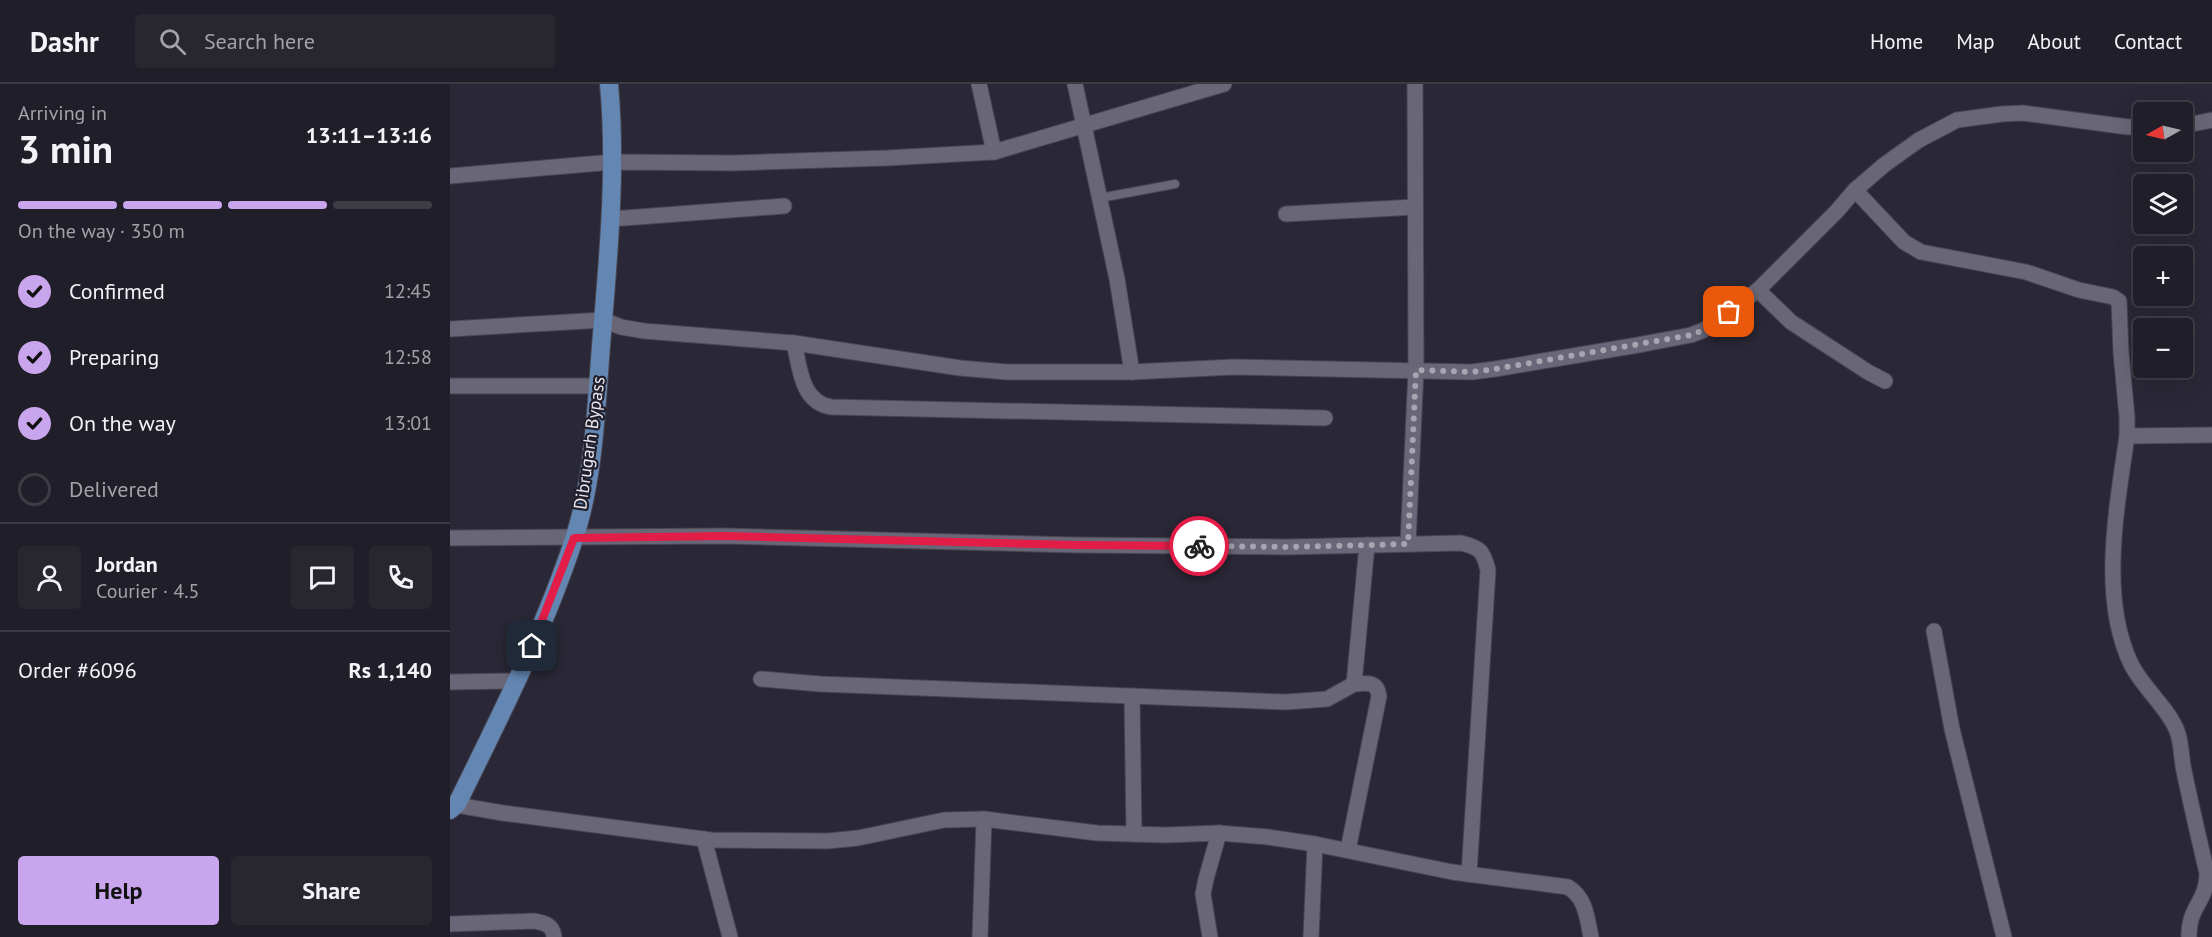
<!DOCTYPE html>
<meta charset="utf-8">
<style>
:root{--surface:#201e28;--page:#282730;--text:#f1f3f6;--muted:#a2a2a8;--line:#3d3c45;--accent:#c9a5ee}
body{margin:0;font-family:"PT Sans",sans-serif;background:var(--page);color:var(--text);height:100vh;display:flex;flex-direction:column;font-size:22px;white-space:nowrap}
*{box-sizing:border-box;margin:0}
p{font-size:20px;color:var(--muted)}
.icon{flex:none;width:33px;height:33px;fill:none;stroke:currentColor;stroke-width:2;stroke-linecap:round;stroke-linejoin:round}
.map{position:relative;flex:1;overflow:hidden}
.panel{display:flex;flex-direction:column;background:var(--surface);width:450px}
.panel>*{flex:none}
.needle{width:39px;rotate:262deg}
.tools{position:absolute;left:1683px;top:18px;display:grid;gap:12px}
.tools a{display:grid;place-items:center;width:60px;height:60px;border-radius:6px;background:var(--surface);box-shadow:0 6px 24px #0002,0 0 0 2px var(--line);font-size:30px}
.pin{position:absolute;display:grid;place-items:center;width:51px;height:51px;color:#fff;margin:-26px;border-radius:12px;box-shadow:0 3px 9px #0006}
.courier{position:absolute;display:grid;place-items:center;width:60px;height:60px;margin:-30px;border:4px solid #e11d48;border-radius:50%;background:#fff;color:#222;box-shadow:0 2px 8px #0007}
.overview em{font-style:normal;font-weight:700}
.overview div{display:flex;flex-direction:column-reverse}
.overview{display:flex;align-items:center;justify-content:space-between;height:102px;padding:0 18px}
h1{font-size:39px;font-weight:700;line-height:45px}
.bar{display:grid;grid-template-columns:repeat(4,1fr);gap:9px 6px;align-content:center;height:72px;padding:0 18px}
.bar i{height:8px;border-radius:4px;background:var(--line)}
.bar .selected{background:var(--accent)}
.bar p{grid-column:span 4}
.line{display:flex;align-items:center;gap:15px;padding:0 18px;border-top:2px solid var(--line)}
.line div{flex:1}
.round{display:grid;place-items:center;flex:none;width:63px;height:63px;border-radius:6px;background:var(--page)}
ol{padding:0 18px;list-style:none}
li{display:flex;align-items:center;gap:18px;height:66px}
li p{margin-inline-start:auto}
li .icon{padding:6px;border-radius:50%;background:var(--accent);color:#111;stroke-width:4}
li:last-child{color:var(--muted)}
li i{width:33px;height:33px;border:3px solid var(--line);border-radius:50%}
.cta{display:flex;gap:12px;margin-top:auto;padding:12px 18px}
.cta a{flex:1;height:69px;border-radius:6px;background:var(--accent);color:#111;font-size:24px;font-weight:700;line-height:69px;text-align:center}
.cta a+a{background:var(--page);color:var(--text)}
header{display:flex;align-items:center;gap:36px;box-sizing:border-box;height:84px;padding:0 30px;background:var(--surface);border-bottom:2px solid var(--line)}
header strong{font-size:28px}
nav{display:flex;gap:33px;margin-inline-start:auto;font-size:21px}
.search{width:420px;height:54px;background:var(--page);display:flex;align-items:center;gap:15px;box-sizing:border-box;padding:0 21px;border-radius:6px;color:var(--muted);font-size:22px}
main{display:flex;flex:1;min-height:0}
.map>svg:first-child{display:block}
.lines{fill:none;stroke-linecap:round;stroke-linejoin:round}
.lane-casing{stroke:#474551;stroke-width:10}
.street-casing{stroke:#474551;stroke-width:17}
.primary-casing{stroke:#474551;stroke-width:20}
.lane{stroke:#696777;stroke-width:8}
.street{stroke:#696777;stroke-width:15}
.primary{stroke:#6386b2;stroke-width:18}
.done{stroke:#a7a5b0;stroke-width:6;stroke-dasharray:0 10.8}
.route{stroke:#e11d48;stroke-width:8}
.labels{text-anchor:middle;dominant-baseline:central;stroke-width:4.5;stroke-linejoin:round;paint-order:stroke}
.street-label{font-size:18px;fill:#eae9f2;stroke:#211f2c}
</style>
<header>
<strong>Dashr</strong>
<div class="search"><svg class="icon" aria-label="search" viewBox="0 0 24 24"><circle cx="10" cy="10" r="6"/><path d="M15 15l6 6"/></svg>Search here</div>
<nav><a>Home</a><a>Map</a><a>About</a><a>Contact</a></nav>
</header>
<main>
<section class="panel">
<div class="overview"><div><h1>3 min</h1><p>Arriving in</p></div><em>13:11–13:16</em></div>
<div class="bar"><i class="selected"></i><i class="selected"></i><i class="selected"></i><i></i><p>On the way · 350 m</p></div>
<ol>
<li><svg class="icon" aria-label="check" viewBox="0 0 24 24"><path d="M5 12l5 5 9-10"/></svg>Confirmed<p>12:45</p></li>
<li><svg class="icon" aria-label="check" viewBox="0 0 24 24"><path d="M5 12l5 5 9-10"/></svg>Preparing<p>12:58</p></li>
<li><svg class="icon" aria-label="check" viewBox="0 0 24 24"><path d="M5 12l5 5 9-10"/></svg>On the way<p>13:01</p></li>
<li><i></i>Delivered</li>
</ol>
<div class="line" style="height:108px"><a class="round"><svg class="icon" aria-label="person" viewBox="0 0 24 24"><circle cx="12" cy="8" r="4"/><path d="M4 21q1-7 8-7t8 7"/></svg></a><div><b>Jordan</b><p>Courier · 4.5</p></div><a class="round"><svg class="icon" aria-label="chat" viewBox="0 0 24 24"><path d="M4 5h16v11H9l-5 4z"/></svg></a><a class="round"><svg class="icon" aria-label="phone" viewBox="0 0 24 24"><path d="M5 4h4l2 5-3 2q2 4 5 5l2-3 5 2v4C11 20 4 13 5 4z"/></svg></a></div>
<div class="line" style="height:78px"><div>Order #6096</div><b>Rs 1,140</b></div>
<div class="cta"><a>Help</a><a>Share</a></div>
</section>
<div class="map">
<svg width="1762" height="853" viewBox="0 0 1762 853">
<rect width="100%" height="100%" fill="#2a2836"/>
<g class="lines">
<defs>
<path id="lane" d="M650 114 725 100"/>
<g id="street">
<path d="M529 0 544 68"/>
<path d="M625 0 667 195 682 288"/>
<path d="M1732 42 1762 36"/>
<path d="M0 92 163 78 284 79 437 74 544 68 774 0"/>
<path d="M1405 106 1454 158 1471 168 1576 188 1629 206 1663 213 1669 217 1671 269 1677 333V352C1667 423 1649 513 1681 580 1693 604 1719 625 1727 647 1732 660 1731 674 1734 687 1741 721 1749 755 1757 789 1757 819 1738 822 1739 853"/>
<path d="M836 130 965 123"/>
<path d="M161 135 334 122"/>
<path d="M1308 206 1341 238 1418 288 1435 297"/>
<path d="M0 245 153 236 171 243 194 247 344 259 510 284 557 288H682L783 283 1022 288 1045 285 1188 261 1241 251 1254 246 1308 206 1387 127 1405 106 1434 81 1469 56 1507 36 1552 30 1573 29 1678 43 1694 42"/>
<path d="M344 259C350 284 351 318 381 323L875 334"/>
<path d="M0 302H148"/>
<path d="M1677 352 1762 351"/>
<path d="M0 454 276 452 626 461 837 463 1011 459C1031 464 1033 467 1038 486L1019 790"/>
<path d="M958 460 966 286 965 0"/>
<path d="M1484 547 1502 645 1554 853"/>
<path d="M311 595 370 600 836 618 877 615 904 600 917 461"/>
<path d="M0 598 67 597"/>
<path d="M682 612 684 750"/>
<path d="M0 720 53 729 261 756 378 757 408 754 494 736 534 735 647 749 716 751 769 749 818 753 865 760 1002 788 1118 803C1136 814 1137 834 1141 853"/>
<path d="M254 755 280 853"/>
<path d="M898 766 929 612C927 597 917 599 904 600"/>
<path d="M0 840 84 837C95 839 103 841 104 853"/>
<path d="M530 853 534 735"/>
<path d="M760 853 753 810 756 795 769 749"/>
<path d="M861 853 865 760"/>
</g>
<path id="primary" d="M0 726 7 720C49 634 94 547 124 455 144 394 146 326 151 262 158 175 167 88 159 0"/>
</defs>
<use href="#lane" class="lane-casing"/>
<use href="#street" class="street-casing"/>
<use href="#primary" class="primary-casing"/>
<use href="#lane" class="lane"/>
<use href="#street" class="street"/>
<use href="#primary" class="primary"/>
</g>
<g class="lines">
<path class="done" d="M749 462 837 463 958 460 966 286 1022 288 1045 285 1241 251 1254 246 1279 228"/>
<path class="route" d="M82 562 124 454 276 452 626 461 749 462"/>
</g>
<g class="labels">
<g class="street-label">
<text transform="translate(139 359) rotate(-82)">Dibrugarh Bypass</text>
</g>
</g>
</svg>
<div class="tools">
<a><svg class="needle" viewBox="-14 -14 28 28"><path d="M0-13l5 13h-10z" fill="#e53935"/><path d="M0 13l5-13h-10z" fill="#a2a2a8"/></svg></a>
<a><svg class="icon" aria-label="layers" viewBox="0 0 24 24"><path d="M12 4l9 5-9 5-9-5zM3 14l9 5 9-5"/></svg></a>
<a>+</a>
<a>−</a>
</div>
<div class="pin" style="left:1279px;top:228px;background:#ea580c"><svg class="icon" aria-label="bag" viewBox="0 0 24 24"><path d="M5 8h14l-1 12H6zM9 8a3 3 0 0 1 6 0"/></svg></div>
<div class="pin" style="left:82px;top:562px;background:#1f2937"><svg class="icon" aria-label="home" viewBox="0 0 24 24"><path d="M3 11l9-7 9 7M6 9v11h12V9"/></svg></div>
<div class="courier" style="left:749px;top:462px"><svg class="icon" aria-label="bike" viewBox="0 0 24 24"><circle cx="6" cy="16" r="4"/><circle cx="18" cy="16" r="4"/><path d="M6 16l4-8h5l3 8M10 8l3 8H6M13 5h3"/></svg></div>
</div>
</main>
